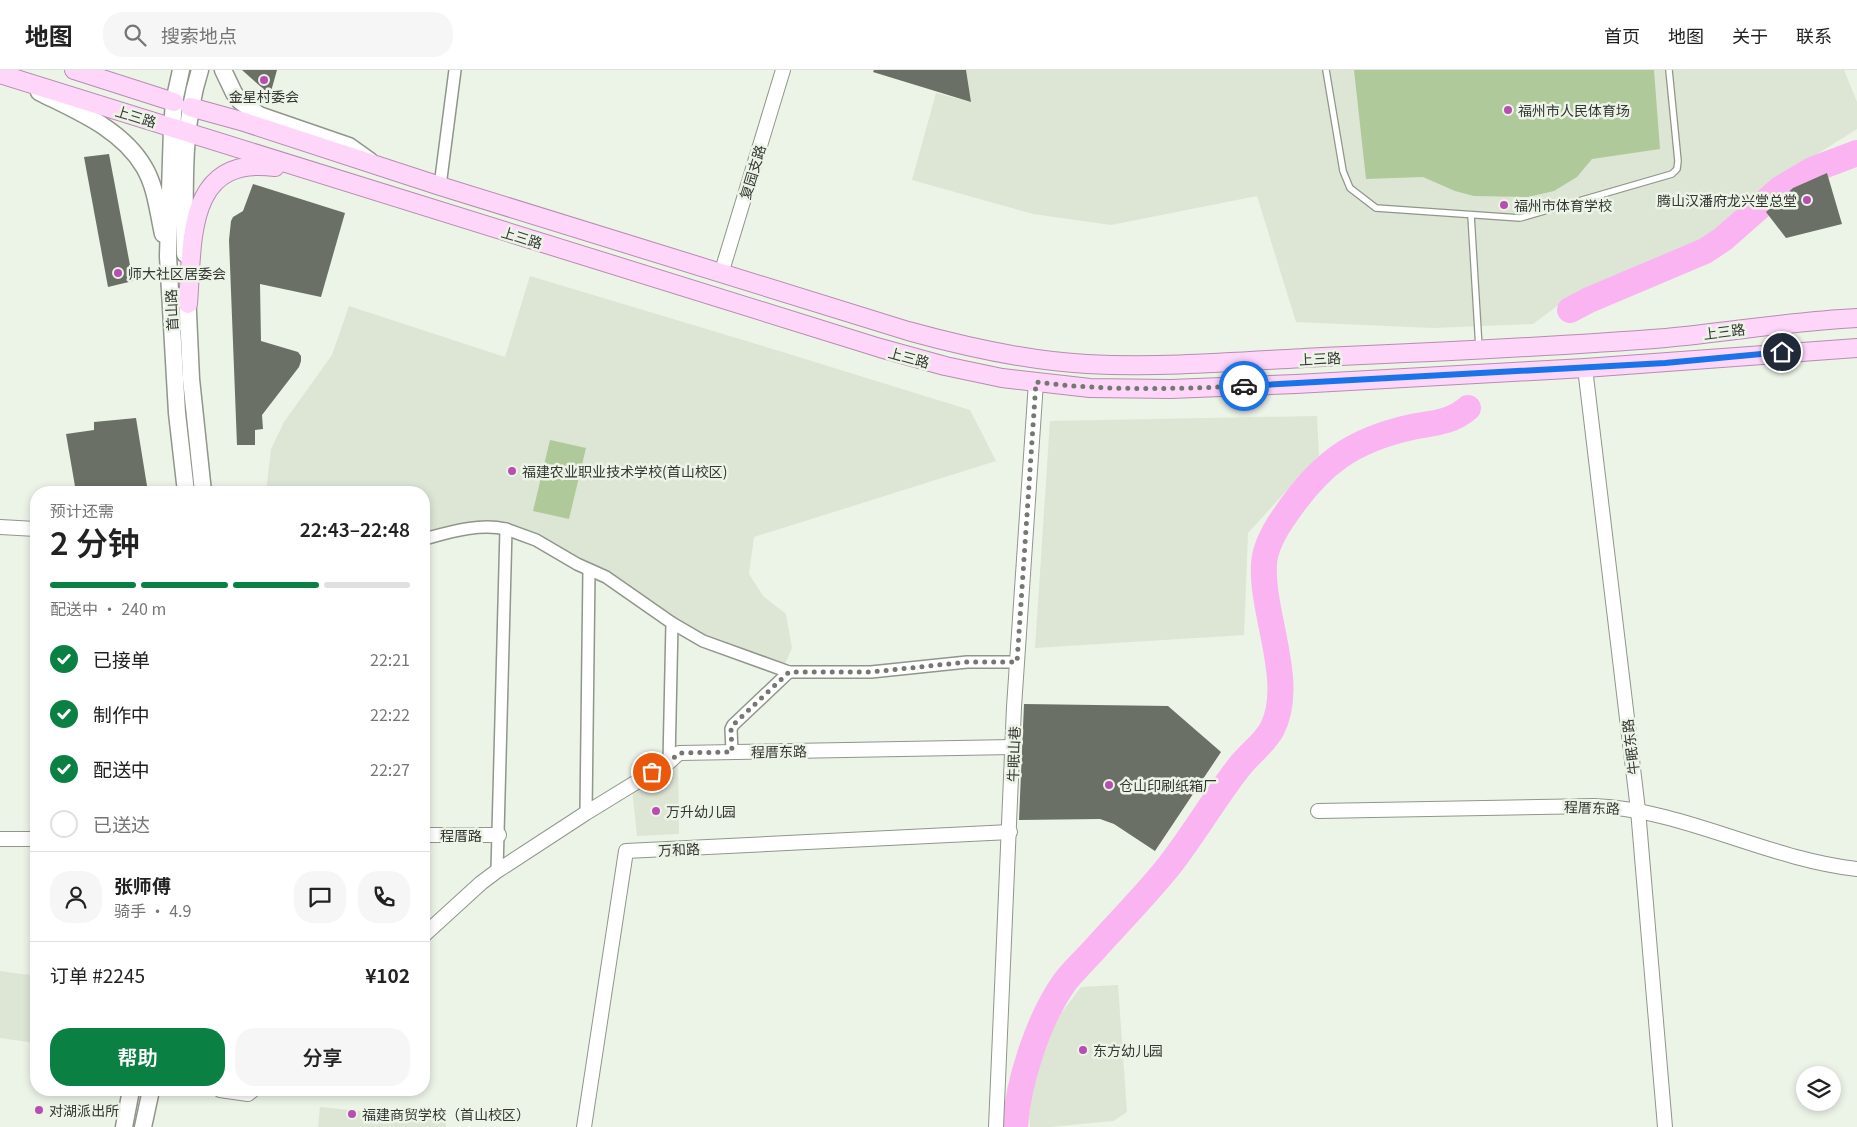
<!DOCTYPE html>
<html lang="zh">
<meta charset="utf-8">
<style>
:root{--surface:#fff;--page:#f6f6f6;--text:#222;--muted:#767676;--line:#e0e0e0;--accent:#0b8043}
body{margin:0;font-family:Georgia,"Noto Sans SC",serif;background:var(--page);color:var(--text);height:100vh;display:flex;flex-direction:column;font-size:19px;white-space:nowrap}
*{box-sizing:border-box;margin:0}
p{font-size:16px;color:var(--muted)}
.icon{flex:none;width:28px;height:28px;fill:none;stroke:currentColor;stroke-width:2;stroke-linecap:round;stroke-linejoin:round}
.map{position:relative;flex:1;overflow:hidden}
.drawer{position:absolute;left:30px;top:416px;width:400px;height:610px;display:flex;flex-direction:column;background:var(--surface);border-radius:20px;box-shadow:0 2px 8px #0003}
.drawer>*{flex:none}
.fabs{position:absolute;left:1796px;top:996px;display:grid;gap:10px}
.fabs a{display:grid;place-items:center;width:45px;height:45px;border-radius:50%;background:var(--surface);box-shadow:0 2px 8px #0003;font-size:25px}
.pin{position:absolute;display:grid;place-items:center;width:42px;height:42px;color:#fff;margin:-21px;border:2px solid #fff;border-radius:50%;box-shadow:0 1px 5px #0007}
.courier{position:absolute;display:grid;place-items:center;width:50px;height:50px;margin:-25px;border:4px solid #1a73e8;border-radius:50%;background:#fff;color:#222;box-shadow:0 1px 6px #0007}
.head em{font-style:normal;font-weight:600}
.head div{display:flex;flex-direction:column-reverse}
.head{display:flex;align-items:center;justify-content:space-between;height:85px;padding:0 20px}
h1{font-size:32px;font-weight:600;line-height:38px}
.bar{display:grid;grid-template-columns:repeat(4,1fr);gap:8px 5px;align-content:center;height:60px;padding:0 20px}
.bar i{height:6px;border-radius:4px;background:var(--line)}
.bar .selected{background:var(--accent)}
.bar p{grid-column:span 4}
.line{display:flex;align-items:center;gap:12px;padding:0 20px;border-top:1px solid var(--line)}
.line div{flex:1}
.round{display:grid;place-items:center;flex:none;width:52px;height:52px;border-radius:20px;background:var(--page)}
ol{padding:0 20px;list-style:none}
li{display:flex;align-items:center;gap:15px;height:55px}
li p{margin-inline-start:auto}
li .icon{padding:5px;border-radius:50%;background:var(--accent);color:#fff;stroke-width:4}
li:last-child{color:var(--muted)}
li i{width:28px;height:28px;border:2px solid var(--line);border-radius:50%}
.button{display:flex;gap:10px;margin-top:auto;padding:10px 20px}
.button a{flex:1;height:58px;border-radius:20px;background:var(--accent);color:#fff;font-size:20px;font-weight:600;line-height:58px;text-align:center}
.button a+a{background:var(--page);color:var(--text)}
header{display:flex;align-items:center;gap:30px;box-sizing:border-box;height:70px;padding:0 25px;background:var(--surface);border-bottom:1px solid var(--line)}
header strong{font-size:24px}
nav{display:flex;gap:28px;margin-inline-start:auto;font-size:18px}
.search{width:350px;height:45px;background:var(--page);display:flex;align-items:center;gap:12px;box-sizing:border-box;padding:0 18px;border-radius:20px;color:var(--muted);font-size:19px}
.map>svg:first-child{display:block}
.built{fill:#dde6d5}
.green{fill:#afc99a}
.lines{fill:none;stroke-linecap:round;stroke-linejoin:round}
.river{stroke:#fab4f2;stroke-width:26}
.building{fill:#6a7066}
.service-casing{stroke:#90968b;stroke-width:8}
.minor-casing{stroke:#90968b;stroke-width:14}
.tertiary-casing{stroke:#90968b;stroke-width:16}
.secondary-casing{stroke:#90968b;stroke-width:19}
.primary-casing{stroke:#b78cb1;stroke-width:20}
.service{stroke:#fff;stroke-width:5.5}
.minor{stroke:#fff;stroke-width:11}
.tertiary{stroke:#fff;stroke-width:14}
.secondary{stroke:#fff;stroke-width:16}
.primary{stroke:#fed6fa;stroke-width:18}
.done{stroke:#747871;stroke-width:5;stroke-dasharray:0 9}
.route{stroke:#1a73e8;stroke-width:6}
.poi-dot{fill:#b74eb0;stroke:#ecf3e7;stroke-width:2}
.labels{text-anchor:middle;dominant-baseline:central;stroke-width:5;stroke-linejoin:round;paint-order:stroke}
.poi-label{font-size:14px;fill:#343632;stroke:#ecf3e7;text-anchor:start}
.street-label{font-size:14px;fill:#343632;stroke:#ecf3e7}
</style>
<header>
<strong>地图</strong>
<div class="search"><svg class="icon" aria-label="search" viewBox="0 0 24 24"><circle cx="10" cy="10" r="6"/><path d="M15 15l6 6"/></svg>搜索地点</div>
<nav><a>首页</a><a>地图</a><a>关于</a><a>联系</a></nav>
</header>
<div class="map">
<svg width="1857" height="1057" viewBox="0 0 1857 1057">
<rect width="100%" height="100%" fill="#ecf3e7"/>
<g class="built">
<path d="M966 0H1844L1857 32V59L1776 110 1715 166 1698 177 1665 191 1576 222 1533 254 1433 258 1296 252 1257 126 1111 155 1033 144 912 110 936 23 971 32Z"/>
<path d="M530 206 763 276 970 340 996 391 754 467 749 504 763 526 786 544 792 578 784 596 710 571 603 501 499 454 424 466V422H266L271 379 284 352 332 285 349 236 505 287Z"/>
<path d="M1317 346 1319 385 1248 463 1244 565 1035 578 1050 351Z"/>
<path d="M678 688 679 764 637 766 632 718Z"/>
<path d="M0 901 36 906V973L0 968Z"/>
<path d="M1118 915 1127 1042 1113 1051 1050 1057H1030L1029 1043 1036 1008 1044 972 1051 957 1081 917Z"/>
<path d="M320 1037 446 1050V1057H318Z"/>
</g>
<g class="green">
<path d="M1354 0H1654L1660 79 1592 89 1577 107 1554 121 1528 127 1474 126 1455 121 1423 107 1366 109Z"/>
<path d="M550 370 586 378 569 449 533 441Z"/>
</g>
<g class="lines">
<g class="river">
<path d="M1570 240 1589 230 1705 181 1723 169 1780 119 1812 100 1857 83"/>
<path d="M1015 1057C1018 1012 1038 950 1064 913 1072 902 1082 893 1092 882 1117 854 1145 826 1169 796 1194 764 1214 729 1239 697 1249 684 1264 674 1272 659 1296 613 1261 544 1264 494 1265 476 1276 458 1286 444 1320 394 1352 370 1412 357 1432 353 1451 353 1468 338"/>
</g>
</g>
<g class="building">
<path d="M242 0H277L270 25 260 16Z"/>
<path d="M874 0H966L971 32 873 2Z"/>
<path d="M109 84 133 211 108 217 84 87Z"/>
<path d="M1827 103 1842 154 1786 168 1766 142 1793 118Z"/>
<path d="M253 114 345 143 321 227 260 214 261 271 298 282 301 286V291L299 297 262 345 263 359 255 360V375H237L229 170 231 151 233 147 243 141Z"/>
<path d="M136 348 148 422H76L66 364 94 360V352Z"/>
<path d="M1024 634 1168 636 1221 682 1155 781 1114 754 1100 749 1019 750Z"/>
</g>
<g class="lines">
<defs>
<g id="service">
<path d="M1326 0 1343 101 1350 118 1376 138 1520 148 1672 104 1677 99 1678 91 1669 0"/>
<path d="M1471 145 1479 278"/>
</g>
<g id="minor">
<path d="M440 116 455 0"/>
<path d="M506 459 536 470 577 494 606 507 672 553 703 571 789 602H871L967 592H1017"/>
<path d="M424 469C450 462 479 453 506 459L497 801"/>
<path d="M732 682 731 659 733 655 789 602"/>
<path d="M669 692 672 553"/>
<path d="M586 743 589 500"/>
</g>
<g id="tertiary">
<path d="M721 204 783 0"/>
<path d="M1585 298 1638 740 1665 1057"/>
<path d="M0 457 36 459"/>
<path d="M1318 741 1595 736C1685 740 1767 789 1857 799"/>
<path d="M424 765H499"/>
<path d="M0 769H36"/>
<path d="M424 865 481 813 497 801 586 743 669 692 679 683 1013 677"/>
<path d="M220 1020 248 1024 253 1020"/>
<path d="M584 1057 626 781 1010 762"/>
<path d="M996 1057 1014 637 1036 312"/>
</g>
<g id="secondary">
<path d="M181 0 174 32 172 58 168 186 177 343 186 422"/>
<path d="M223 0 234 23 240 31 259 45 349 76 370 91"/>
<path d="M39 22C77 41 122 59 144 97 156 117 158 142 163 164"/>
<path d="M185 184C185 121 181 60 200 0"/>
<path d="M187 221 191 309 203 422"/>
<path d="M124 1057 131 1020"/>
<path d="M143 1057 151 1020"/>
</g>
<g id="primary">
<path d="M74 0 174 32"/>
<path d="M0 4 880 278 945 296 1002 308 1090 318 1171 319 1296 314 1585 298 1857 278"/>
<path d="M190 37 241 51 440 116 908 261C966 277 1027 291 1087 294 1165 298 1244 291 1322 287 1437 282 1552 277 1666 268 1730 262 1793 251 1857 248"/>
<path d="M188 234C193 172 185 85 275 97"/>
</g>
</defs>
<use href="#service" class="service-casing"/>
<use href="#minor" class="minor-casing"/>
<use href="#tertiary" class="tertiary-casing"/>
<use href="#secondary" class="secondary-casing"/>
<use href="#primary" class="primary-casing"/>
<use href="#service" class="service"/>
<use href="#minor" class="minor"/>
<use href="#tertiary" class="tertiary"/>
<use href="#secondary" class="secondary"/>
<use href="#primary" class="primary"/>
</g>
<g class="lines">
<path class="done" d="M652 702 669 692 679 683 732 682 731 659 733 655 789 602H871L967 592H1017L1036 312C1105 321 1174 319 1244 316"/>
<path class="route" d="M1244 316 1665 293 1782 282"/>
</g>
<g class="poi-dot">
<circle cx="264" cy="10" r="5"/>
<circle cx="1508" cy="40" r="5"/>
<circle cx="1807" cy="130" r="5"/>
<circle cx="1504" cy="135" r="5"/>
<circle cx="118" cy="203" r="5"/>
<circle cx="512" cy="401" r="5"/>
<circle cx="1109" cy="715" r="5"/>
<circle cx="656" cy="741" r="5"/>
<circle cx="1083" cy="980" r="5"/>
<circle cx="39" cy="1040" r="5"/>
<circle cx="352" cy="1044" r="5"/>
</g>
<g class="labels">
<g class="poi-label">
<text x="264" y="26" text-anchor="middle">金星村委会</text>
<text x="1518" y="40">福州市人民体育场</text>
<text x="1797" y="130" text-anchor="end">腾山汉潘府龙兴堂总堂</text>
<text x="1514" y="135">福州市体育学校</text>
<text x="128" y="203">师大社区居委会</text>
<text x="522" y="401">福建农业职业技术学校(首山校区)</text>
<text x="1119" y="715">仓山印刷纸箱厂</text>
<text x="666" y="741">万升幼儿园</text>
<text x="1093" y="980">东方幼儿园</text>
<text x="49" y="1040">对湖派出所</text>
<text x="362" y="1044">福建商贸学校（首山校区）</text>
</g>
<g class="street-label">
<text transform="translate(136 46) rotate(17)">上三路</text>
<text transform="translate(752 102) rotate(-73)">复园支路</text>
<text transform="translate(522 167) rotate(17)">上三路</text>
<text transform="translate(171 240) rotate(-93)">首山路</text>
<text transform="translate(1724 261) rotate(-7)">上三路</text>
<text transform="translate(909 287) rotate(15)">上三路</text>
<text transform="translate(1320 288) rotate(-3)">上三路</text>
<text transform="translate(1630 677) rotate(-97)">牛眠东路</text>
<text transform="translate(779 681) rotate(-1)">程厝东路</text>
<text transform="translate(1013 684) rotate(-88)">牛眠山巷</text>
<text transform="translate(1592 737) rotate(2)">程厝东路</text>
<text x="461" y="765">程厝路</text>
<text transform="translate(679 779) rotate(-3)">万和路</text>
</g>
</g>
</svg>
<div class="fabs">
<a><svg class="icon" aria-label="layers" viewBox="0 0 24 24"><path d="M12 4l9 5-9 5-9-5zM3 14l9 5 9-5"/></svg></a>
</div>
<div class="pin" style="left:652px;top:702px;background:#ea580c"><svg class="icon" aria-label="bag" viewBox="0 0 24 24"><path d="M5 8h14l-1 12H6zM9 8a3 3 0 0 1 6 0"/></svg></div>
<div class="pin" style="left:1782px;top:282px;background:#1f2937"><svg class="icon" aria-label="home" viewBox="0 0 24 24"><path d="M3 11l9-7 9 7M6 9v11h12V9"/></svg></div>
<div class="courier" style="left:1244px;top:316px"><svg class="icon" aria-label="car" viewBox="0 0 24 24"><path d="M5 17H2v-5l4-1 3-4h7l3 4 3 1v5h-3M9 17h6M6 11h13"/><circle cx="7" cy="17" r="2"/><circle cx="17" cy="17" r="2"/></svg></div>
<section class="drawer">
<div class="head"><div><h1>2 分钟</h1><p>预计还需</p></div><em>22:43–22:48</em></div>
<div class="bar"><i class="selected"></i><i class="selected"></i><i class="selected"></i><i></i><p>配送中 · 240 m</p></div>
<ol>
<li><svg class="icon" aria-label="check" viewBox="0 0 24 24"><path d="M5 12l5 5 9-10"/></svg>已接单<p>22:21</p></li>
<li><svg class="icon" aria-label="check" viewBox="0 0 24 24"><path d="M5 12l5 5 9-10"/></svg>制作中<p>22:22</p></li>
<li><svg class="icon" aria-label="check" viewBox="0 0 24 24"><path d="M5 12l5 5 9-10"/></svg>配送中<p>22:27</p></li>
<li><i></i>已送达</li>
</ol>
<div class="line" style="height:90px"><a class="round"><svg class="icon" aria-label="person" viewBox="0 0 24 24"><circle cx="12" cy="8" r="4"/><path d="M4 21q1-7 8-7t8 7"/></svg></a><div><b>张师傅</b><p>骑手 · 4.9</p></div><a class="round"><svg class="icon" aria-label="chat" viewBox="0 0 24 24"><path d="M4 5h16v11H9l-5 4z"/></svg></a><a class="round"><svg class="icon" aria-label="phone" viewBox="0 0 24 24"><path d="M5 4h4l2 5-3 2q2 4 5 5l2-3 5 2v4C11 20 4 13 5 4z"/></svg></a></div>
<div class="line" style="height:65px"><div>订单 #2245</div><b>¥102</b></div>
<div class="button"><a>帮助</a><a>分享</a></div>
</section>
</div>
